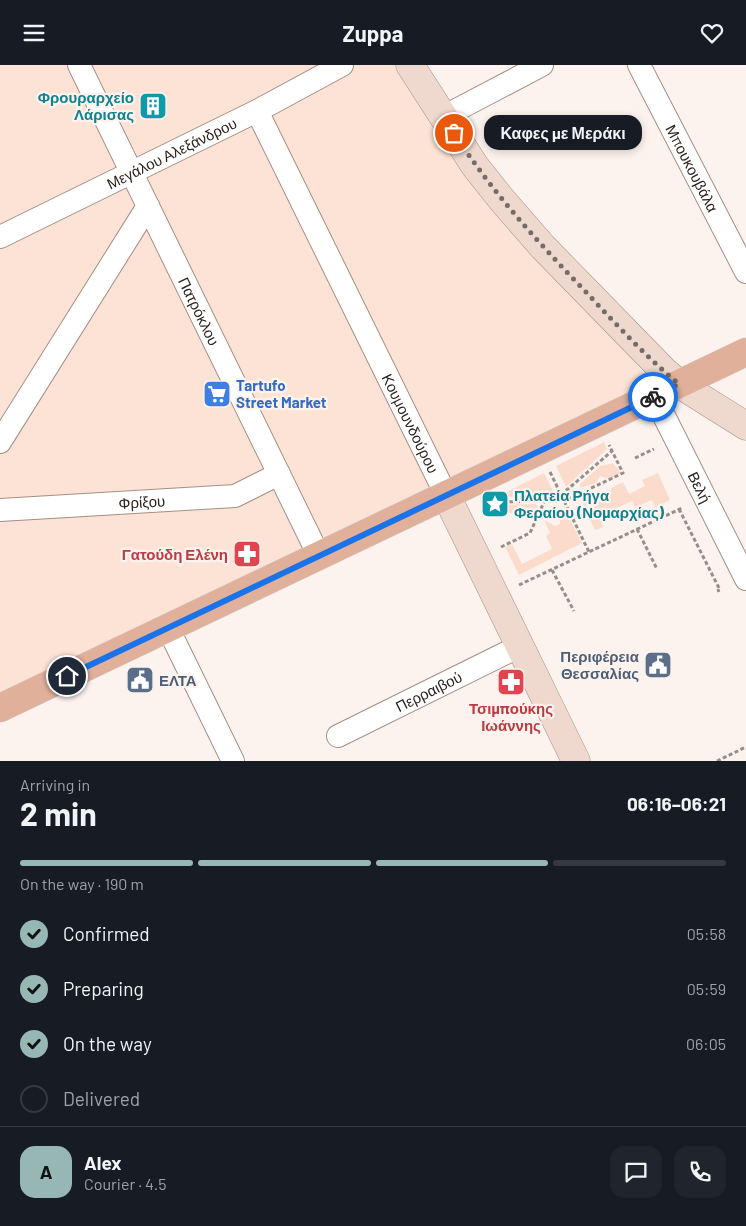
<!DOCTYPE html>
<meta charset="utf-8">
<style>
:root{--surface:#171b24;--page:#20242c;--text:#f1f3f6;--muted:#9ea1a6;--line:#363941;--accent:#96b7b3}
body{margin:0;font-family:Barlow,sans-serif;background:var(--page);color:var(--text);height:100vh;display:flex;flex-direction:column;font-size:19px;white-space:nowrap}
*{box-sizing:border-box;margin:0}
p{font-size:16px;color:var(--muted)}
.icon{flex:none;width:28px;height:28px;fill:none;stroke:currentColor;stroke-width:2;stroke-linecap:round;stroke-linejoin:round}
.map{position:relative;height:696px;overflow:hidden}
.details{display:flex;flex-direction:column;background:var(--surface);flex:1}
.details>*{flex:none}
.pin{position:absolute;display:grid;place-items:center;width:42px;height:42px;color:#fff;margin:-21px;border:2px solid #fff;border-radius:50%;box-shadow:0 1px 5px #0007}
.courier{position:absolute;display:grid;place-items:center;width:50px;height:50px;margin:-25px;border:4px solid #1a73e8;border-radius:50%;background:#fff;color:#222;box-shadow:0 1px 6px #0007}
.bubble{position:absolute;height:35px;border-radius:15px;background:var(--surface);box-shadow:0 2px 8px #0003;font-size:16px;font-weight:700;line-height:35px;text-align:center}
.headline em{font-style:normal;font-weight:700}
.headline div{display:flex;flex-direction:column-reverse}
.headline{display:flex;align-items:center;justify-content:space-between;height:85px;padding:0 20px}
h1{font-size:32px;font-weight:700;line-height:38px}
.bar{display:grid;grid-template-columns:repeat(4,1fr);gap:8px 5px;align-content:center;height:60px;padding:0 20px}
.bar i{height:6px;border-radius:4px;background:var(--line)}
.bar .current{background:var(--accent)}
.bar p{grid-column:span 4}
.line{display:flex;align-items:center;gap:12px;padding:0 20px;border-top:1px solid var(--line)}
.line div{flex:1}
.round{display:grid;place-items:center;flex:none;width:52px;height:52px;border-radius:15px;background:var(--page)}
ol{padding:0 20px;list-style:none}
li{display:flex;align-items:center;gap:15px;height:55px}
li p{margin-inline-start:auto}
li .icon{padding:5px;border-radius:50%;background:var(--accent);color:#111;stroke-width:4}
li:last-child{color:var(--muted)}
li i{width:28px;height:28px;border:2px solid var(--line);border-radius:50%}
header{display:flex;justify-content:space-between;align-items:center;height:65px;padding:0 20px;background:var(--surface);font-size:22px;font-weight:700}
.map>svg:first-child{display:block}
.built{fill:#fce3d6}
.grass{fill:#fbdccc}
.lines{fill:none;stroke-linecap:round;stroke-linejoin:round}
.street-casing{stroke:#a58f84;stroke-width:24}
.secondary-casing{stroke:#a58f84;stroke-width:29}
.primary-casing{stroke:#d5d3d2;stroke-width:29}
.path{stroke:#978e89;stroke-width:3;stroke-dasharray:4 2.5;stroke-linecap:butt}
.street{stroke:#fff;stroke-width:22}
.secondary{stroke:#efd8cd;stroke-width:28}
.primary{stroke:#e0b09b;stroke-width:28}
.done{stroke:#756c67;stroke-width:5;stroke-dasharray:0 9}
.route{stroke:#1a73e8;stroke-width:6}
.labels{text-anchor:middle;dominant-baseline:central;stroke-width:4.5;stroke-linejoin:round;paint-order:stroke}
.culture-label{font-size:15px;font-weight:bold;fill:#0d838f;stroke:#fdf3ee;text-anchor:end}
.street-label{font-size:15px;fill:#2c231e;stroke:#fdf3ee}
.shop-label{font-size:15px;font-weight:bold;fill:#366cbe;stroke:#fdf3ee;text-anchor:start}
.health-label{font-size:15px;font-weight:bold;fill:#be3a42;stroke:#fdf3ee;text-anchor:end}
.service-label{font-size:15px;font-weight:bold;fill:#4e5e75;stroke:#fdf3ee;text-anchor:end}
</style>
<header><svg class="icon" aria-label="menu" viewBox="0 0 24 24"><path d="M4 6h16M4 12h16M4 18h16"/></svg>Zuppa<svg class="icon" aria-label="heart" viewBox="0 0 24 24"><path d="M12 20l-8-8c-3-5 5-10 8-4 3-6 11-1 8 4z"/></svg></header>
<div class="map">
<svg width="746" height="696" viewBox="0 0 746 696">
<rect width="100%" height="100%" fill="#fdf3ee"/>
<path class="built" d="M0 0H407L653 321 0 634Z"/>
<g class="grass">
<path d="M604 377 607 384 566 422 556 401Z"/>
<path d="M613 398 621 408 609 414 600 411 596 418 580 423V419L600 401Z"/>
<path d="M544 408 554 428 495 433Z"/>
<path d="M658 408 670 435 655 442 652 435 635 442 632 436 599 451 603 462 595 465 582 437 591 432C600 439 610 434 611 423L623 417 629 429 645 421 642 415Z"/>
<path d="M536 439 540 446C527 452 502 449 492 440Z"/>
<path d="M565 445 582 478 519 510 505 482 512 479 522 499 552 484 546 471 550 468 544 455 555 461 560 459V447Z"/>
</g>
<g class="lines">
<defs>
<g id="street">
<path id="s1" d="M79 0 319 491"/>
<path id="s2" d="M639 0 746 207"/>
<path id="s3" d="M257 46 446 430"/>
<path d="M443 52 542 0"/>
<path id="s4" d="M0 172 257 46 342 0"/>
<path id="s5" d="M654 331 746 514"/>
<path d="M0 377 148 141"/>
<path id="s6" d="M0 445 235 431 279 409"/>
<path d="M168 563 233 696"/>
<path id="s7" d="M338 671 520 581"/>
</g>
<g id="secondary">
<path d="M410 0 475 101 502 135 543 182 664 306 679 319 746 361"/>
<path d="M446 430 576 696"/>
</g>
<path id="primary" d="M0 643 746 287"/>
</defs>
<use href="#street" class="street-casing"/>
<use href="#secondary" class="secondary-casing"/>
<use href="#primary" class="primary-casing"/>
<g class="path">
<path d="M635 393 654 384"/>
<path d="M550 407 589 487"/>
<path d="M561 430 612 386"/>
<path d="M490 437 564 436 623 408 609 380"/>
<path d="M679 444 720 525 717 526"/>
<path d="M637 464 657 504"/>
<path d="M501 482 530 468 544 437"/>
<path d="M552 505 574 546"/>
<path d="M519 520 682 443"/>
<path d="M717 696 746 682"/>
</g>
<use href="#street" class="street"/>
<use href="#secondary" class="secondary"/>
<use href="#primary" class="primary"/>
</g>
<g class="lines">
<path class="done" d="M454 68C492 127 537 176 585 226 615 258 645 291 679 319L653 332"/>
<path class="route" d="M67 611 653 332"/>
</g>
<defs>
<symbol id="building-square" viewBox="-11 -11 22 22"><rect x="-9" y="-9" width="18" height="18" rx="4" fill="#0f9aa8" stroke="#fdf3ee"/><path d="M-4-6H4V6H1V3H-1V6H-4ZM-2.5-4.3h1.7v1.8h-1.7ZM.8-4.3h1.7v1.8H.8ZM-2.5-1h1.7V.8h-1.7ZM.8-1h1.7V.8H.8Z" fill="#fff"/></symbol>
<symbol id="supermarket-square" viewBox="-11 -11 22 22"><rect x="-9" y="-9" width="18" height="18" rx="4" fill="#3f7fe0" stroke="#fdf3ee"/><path d="M-6-5.5h2.5l.6 2H6L4.5 2H-2.5L-4.4-4H-6ZM-1.5 3.2a1.3 1.3 0 1 0 .1 0ZM3 3.2a1.3 1.3 0 1 0 .1 0Z" fill="#fff"/></symbol>
<symbol id="sight-square" viewBox="-11 -11 22 22"><rect x="-9" y="-9" width="18" height="18" rx="4" fill="#0f9aa8" stroke="#fdf3ee"/><path d="M0-6L1.8-2.2L6-1.7L2.9 1.2L3.7 5.4L0 3.3L-3.7 5.4L-2.9 1.2L-6-1.7L-1.8-2.2Z" fill="#fff"/></symbol>
<symbol id="pharmacy-square" viewBox="-11 -11 22 22"><rect x="-9" y="-9" width="18" height="18" rx="4" fill="#e0444e" stroke="#fdf3ee"/><path d="M-2-6h4v4h4v4h-4v4h-4v-4h-4v-4h4Z" fill="#fff"/></symbol>
<symbol id="civic-square" viewBox="-11 -11 22 22"><rect x="-9" y="-9" width="18" height="18" rx="4" fill="#5c6f8a" stroke="#fdf3ee"/><path d="M-.6-6.5H3V-4.5H.6V-3L4-1V1h2V6H-6V1h2V-1L-.6-3ZM-1.2 2.5V6h2.4V2.5Z" fill="#fff"/></symbol>
</defs>
<g fill-rule="evenodd">
<use href="#building-square" x="137" y="25" width="32" height="32"/>
<use href="#supermarket-square" x="201" y="313" width="32" height="32"/>
<use href="#sight-square" x="479" y="423" width="32" height="32"/>
<use href="#pharmacy-square" x="231" y="473" width="32" height="32"/>
<use href="#civic-square" x="642" y="584" width="32" height="32"/>
<use href="#civic-square" x="124" y="599" width="32" height="32"/>
<use href="#pharmacy-square" x="495" y="601" width="32" height="32"/>
</g>
<g class="labels">
<g class="culture-label">
<text x="134" y="32">Φρουραρχείο<tspan x="134" dy="17">Λάρισας</tspan></text>
<text x="514" y="430" text-anchor="start">Πλατεία Ρήγα<tspan x="514" dy="17">Φεραίου (Νομαρχίας)</tspan></text>
</g>
<g class="street-label">
<text stroke="none"><textPath href="#s4" startOffset="191">Μεγάλου Αλεξάνδρου</textPath></text>
<text stroke="none"><textPath href="#s2" startOffset="116">Μπουκουβάλα</textPath></text>
<text stroke="none"><textPath href="#s1" startOffset="274">Πατρόκλου</textPath></text>
<text stroke="none"><textPath href="#s3" startOffset="348">Κουμουνδούρου</textPath></text>
<text stroke="none"><textPath href="#s5" startOffset="102">Βελή</textPath></text>
<text stroke="none"><textPath href="#s6" startOffset="142">Φρίξου</textPath></text>
<text stroke="none"><textPath href="#s7" startOffset="101">Περραιβού</textPath></text>
</g>
<g class="shop-label">
<text x="236" y="320">Tartufo<tspan x="236" dy="17">Street Market</tspan></text>
</g>
<g class="health-label">
<text x="228" y="489">Γατούδη Ελένη</text>
<text x="511" y="643" text-anchor="middle">Τσιμπούκης<tspan x="511" dy="17">Ιωάννης</tspan></text>
</g>
<g class="service-label">
<text x="639" y="591">Περιφέρεια<tspan x="639" dy="17">Θεσσαλίας</tspan></text>
<text x="159" y="615" text-anchor="start">ΕΛΤΑ</text>
</g>
</g>
</svg>
<div class="pin" style="left:454px;top:68px;background:#ea580c"><svg class="icon" aria-label="bag" viewBox="0 0 24 24"><path d="M5 8h14l-1 12H6zM9 8a3 3 0 0 1 6 0"/></svg></div>
<div class="pin" style="left:67px;top:611px;background:#1f2937"><svg class="icon" aria-label="home" viewBox="0 0 24 24"><path d="M3 11l9-7 9 7M6 9v11h12V9"/></svg></div>
<div class="courier" style="left:653px;top:332px"><svg class="icon" aria-label="bike" viewBox="0 0 24 24"><circle cx="6" cy="16" r="4"/><circle cx="18" cy="16" r="4"/><path d="M6 16l4-8h5l3 8M10 8l3 8H6M13 5h3"/></svg></div>
<div class="bubble" style="left:484px;top:50px;width:158px">Καφες με Μεράκι</div>
</div>
<section class="details">
<div class="headline"><div><h1>2 min</h1><p>Arriving in</p></div><em>06:16–06:21</em></div>
<div class="bar"><i class="current"></i><i class="current"></i><i class="current"></i><i></i><p>On the way · 190 m</p></div>
<ol>
<li><svg class="icon" aria-label="check" viewBox="0 0 24 24"><path d="M5 12l5 5 9-10"/></svg>Confirmed<p>05:58</p></li>
<li><svg class="icon" aria-label="check" viewBox="0 0 24 24"><path d="M5 12l5 5 9-10"/></svg>Preparing<p>05:59</p></li>
<li><svg class="icon" aria-label="check" viewBox="0 0 24 24"><path d="M5 12l5 5 9-10"/></svg>On the way<p>06:05</p></li>
<li><i></i>Delivered</li>
</ol>
<div class="line" style="height:90px"><b class="round" style="background:var(--accent);color:#111">A</b><div><b>Alex</b><p>Courier · 4.5</p></div><a class="round"><svg class="icon" aria-label="chat" viewBox="0 0 24 24"><path d="M4 5h16v11H9l-5 4z"/></svg></a><a class="round"><svg class="icon" aria-label="phone" viewBox="0 0 24 24"><path d="M5 4h4l2 5-3 2q2 4 5 5l2-3 5 2v4C11 20 4 13 5 4z"/></svg></a></div>
</section>
